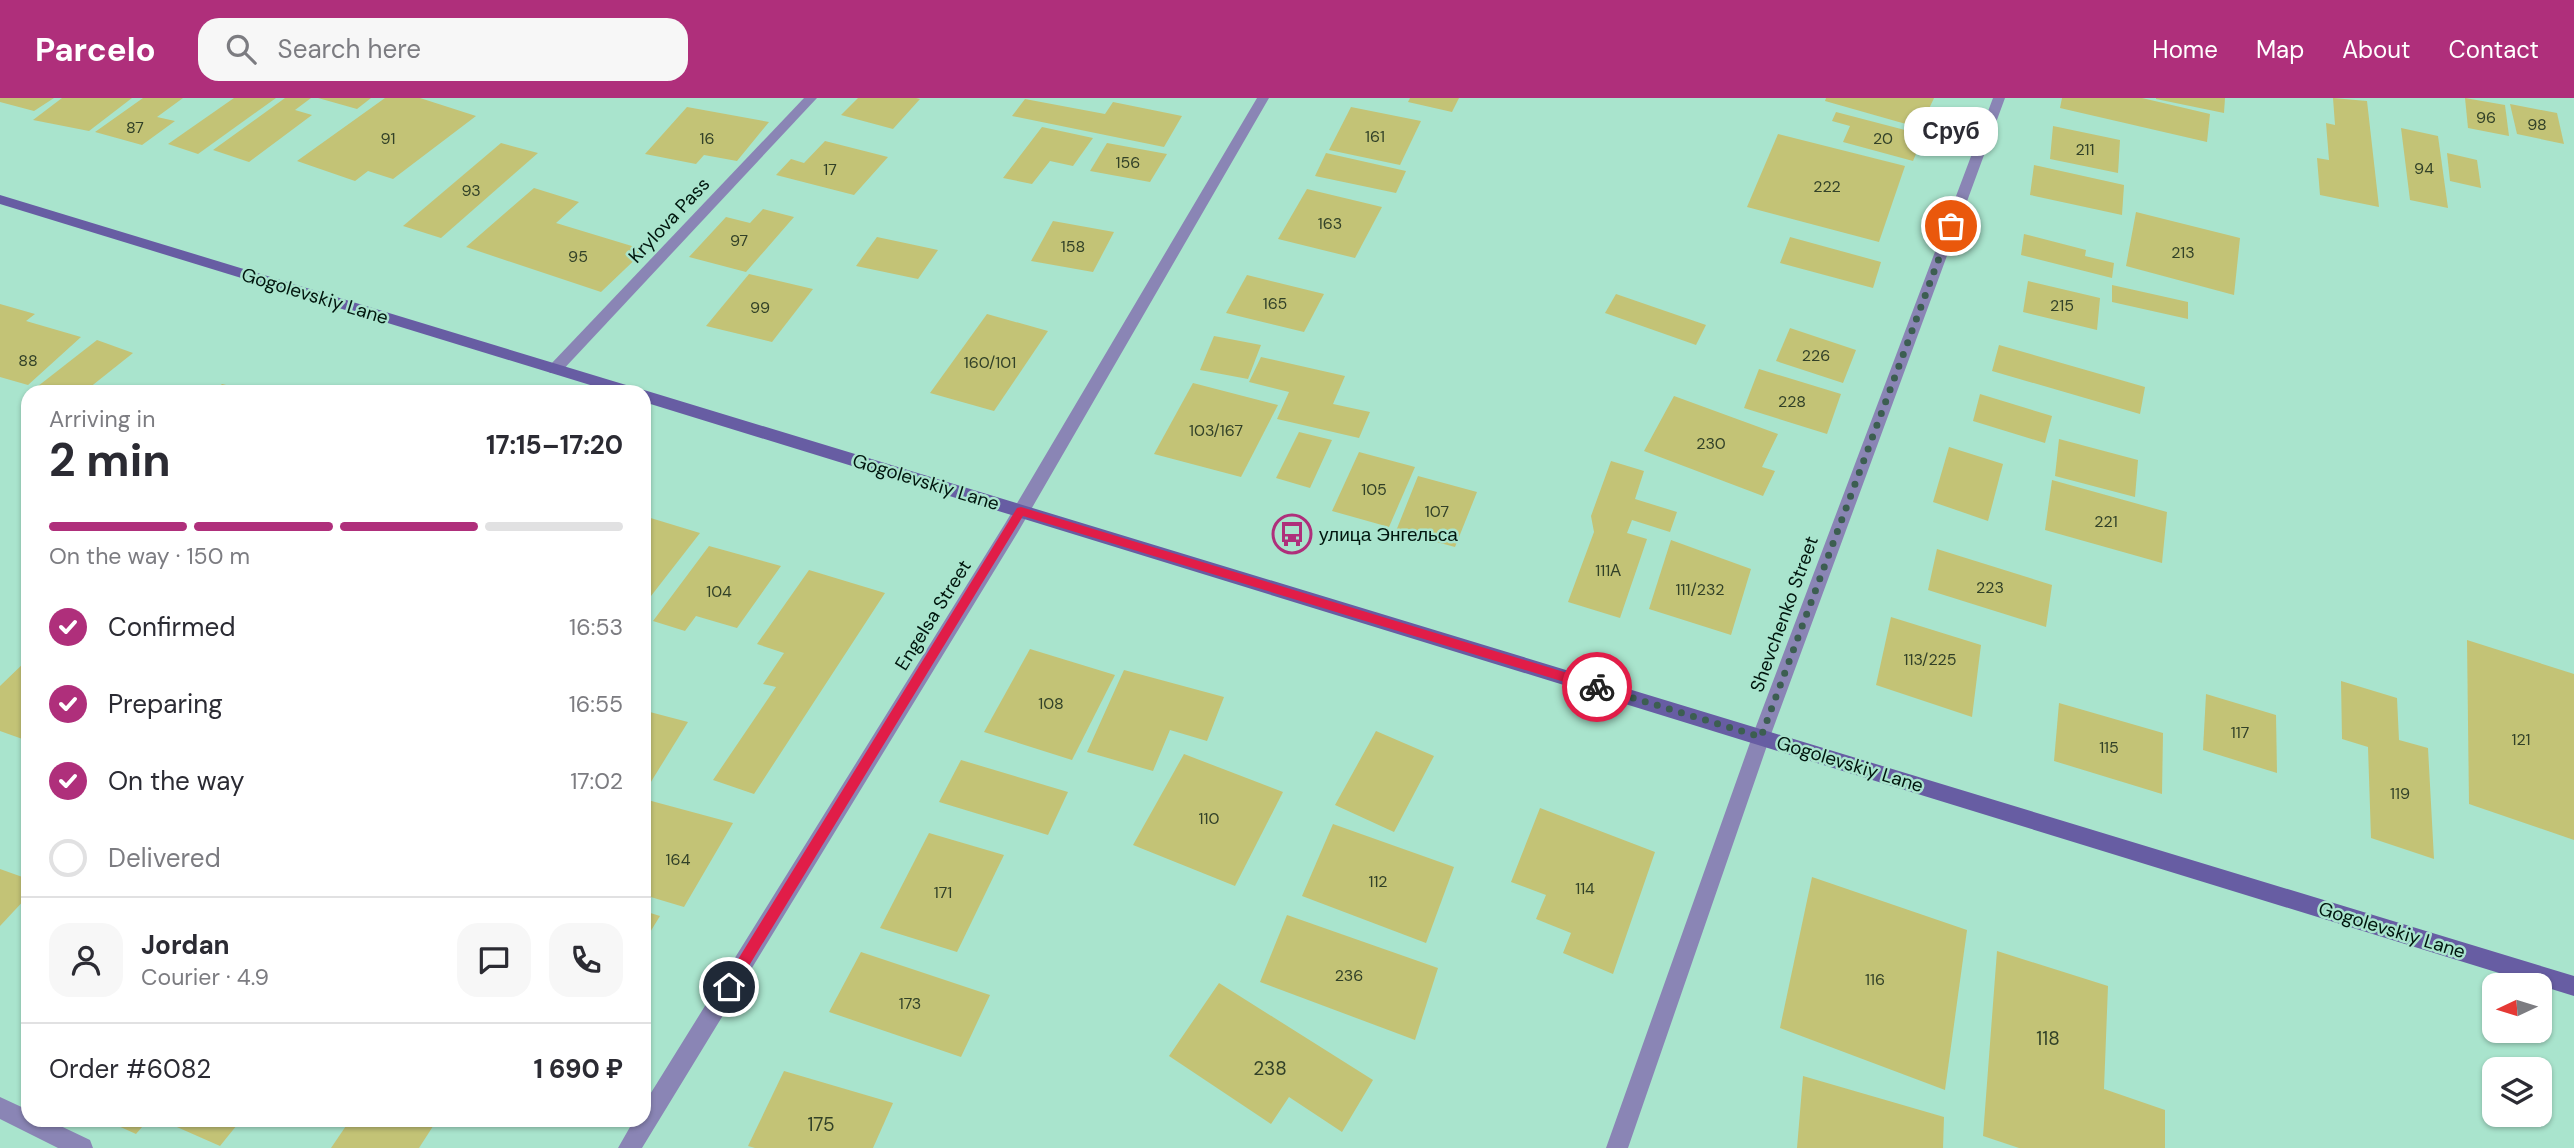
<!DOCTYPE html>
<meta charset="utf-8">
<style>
:root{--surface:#fff;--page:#f7f7f7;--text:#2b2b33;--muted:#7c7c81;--line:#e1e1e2;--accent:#af2f7b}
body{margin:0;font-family:"DM Sans",sans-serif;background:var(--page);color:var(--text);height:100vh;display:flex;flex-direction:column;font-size:26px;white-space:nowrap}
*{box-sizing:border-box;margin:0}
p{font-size:23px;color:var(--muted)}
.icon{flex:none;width:38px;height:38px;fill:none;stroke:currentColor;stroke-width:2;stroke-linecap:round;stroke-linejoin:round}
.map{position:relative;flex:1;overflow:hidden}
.drawer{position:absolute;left:21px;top:287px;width:630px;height:742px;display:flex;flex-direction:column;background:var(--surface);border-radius:21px;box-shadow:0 2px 5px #0004}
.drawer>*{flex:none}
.needle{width:46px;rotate:266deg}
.fabs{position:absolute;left:2482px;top:875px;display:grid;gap:14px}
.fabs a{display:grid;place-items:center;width:70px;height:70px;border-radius:14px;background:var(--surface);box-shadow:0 2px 5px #0004;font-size:35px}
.pin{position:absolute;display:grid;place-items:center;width:60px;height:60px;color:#fff;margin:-30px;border:4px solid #fff;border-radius:50%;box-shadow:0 2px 7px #0007}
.courier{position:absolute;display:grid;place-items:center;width:70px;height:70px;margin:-35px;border:5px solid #e11d48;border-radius:50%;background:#fff;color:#222;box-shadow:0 2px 9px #0007}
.bubble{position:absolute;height:49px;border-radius:21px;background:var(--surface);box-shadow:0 2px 5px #0004;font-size:23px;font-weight:700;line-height:49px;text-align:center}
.summary em{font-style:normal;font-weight:700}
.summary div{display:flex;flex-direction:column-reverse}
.summary{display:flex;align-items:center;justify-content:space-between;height:119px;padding:0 28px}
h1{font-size:46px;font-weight:700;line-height:52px}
.bar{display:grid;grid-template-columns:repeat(4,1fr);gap:10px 7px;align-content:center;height:84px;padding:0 28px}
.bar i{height:9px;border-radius:5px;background:var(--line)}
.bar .current{background:var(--accent)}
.bar p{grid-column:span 4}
.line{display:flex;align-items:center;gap:18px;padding:0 28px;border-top:2px solid var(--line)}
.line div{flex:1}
.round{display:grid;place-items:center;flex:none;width:74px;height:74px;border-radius:21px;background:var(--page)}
ol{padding:0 28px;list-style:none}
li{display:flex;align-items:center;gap:21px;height:77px}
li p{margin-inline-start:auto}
li .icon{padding:7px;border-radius:50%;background:var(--accent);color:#fff;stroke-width:4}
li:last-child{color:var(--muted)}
li i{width:38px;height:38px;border:4px solid var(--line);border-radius:50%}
header{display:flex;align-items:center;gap:42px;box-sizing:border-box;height:98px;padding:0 35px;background:var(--accent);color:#fff}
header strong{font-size:33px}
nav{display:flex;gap:38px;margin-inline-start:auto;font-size:24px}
.search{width:490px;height:63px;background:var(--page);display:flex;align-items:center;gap:18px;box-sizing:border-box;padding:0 24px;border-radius:21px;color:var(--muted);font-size:26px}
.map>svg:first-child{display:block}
.building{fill:#c3c376}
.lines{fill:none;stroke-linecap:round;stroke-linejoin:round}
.minor{fill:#8a85b5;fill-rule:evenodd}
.secondary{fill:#675da3;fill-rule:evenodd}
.route{fill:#e11d48}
.done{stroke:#3c5e51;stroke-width:7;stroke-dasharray:0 12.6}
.labels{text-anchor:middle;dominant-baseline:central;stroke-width:5;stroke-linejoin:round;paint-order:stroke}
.number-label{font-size:16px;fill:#324128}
.street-label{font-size:19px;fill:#01160e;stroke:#a9e4cd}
.poi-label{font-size:19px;fill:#01160e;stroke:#a9e4cd;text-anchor:start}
.near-number-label{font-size:19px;fill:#324128}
</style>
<header>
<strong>Parcelo</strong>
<div class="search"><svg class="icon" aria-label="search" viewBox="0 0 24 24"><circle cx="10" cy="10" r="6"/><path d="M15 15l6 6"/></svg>Search here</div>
<nav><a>Home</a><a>Map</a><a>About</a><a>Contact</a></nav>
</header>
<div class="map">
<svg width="2574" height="1050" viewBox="0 0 2574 1050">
<rect width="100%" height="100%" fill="#a9e4cd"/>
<g class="building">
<path d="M0 0H54L34 13 0 4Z"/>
<path d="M62 0H132L89 33 33 22Z"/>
<path d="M143 0H183L157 19 175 23 142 47 95 34Z"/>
<path d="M234 0H276L198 56 168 46Z"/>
<path d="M285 0H311L295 12 312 17 249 64 213 52Z"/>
<path d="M318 0H371L357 11Z"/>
<path d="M385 0H420L476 18 393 81 368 73 355 83 297 63Z"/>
<path d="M858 0H916L920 1 893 31 841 17Z"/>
<path d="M1410 0H1459L1452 14 1408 4Z"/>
<path d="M1826 0H1934L1920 30 1825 3Z"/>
<path d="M2062 0H2142L2210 16 2207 44 2060 10Z"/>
<path d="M2156 0H2225L2224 15 2156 1Z"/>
<path d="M2333 0 2367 3 2379 109 2320 97 2317 60 2329 62 2326 25 2335 27Z"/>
<path d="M2465 0 2505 7 2509 38 2468 30Z"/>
<path d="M1025 1 1105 16 1113 4 1182 18 1164 49 1012 18Z"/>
<path d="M2510 6 2557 15 2564 46 2517 36Z"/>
<path d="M687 9 769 24 737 63 704 57 696 66 645 56Z"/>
<path d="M1351 9 1421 23 1400 67 1329 52Z"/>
<path d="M1836 14 1924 37 1913 63 1843 44 1850 28 1832 23Z"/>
<path d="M2053 28 2120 42 2118 75 2050 61Z"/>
<path d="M1042 29 1093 40 1073 68 1050 63 1032 86 1003 80Z"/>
<path d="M2401 30 2438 38 2448 110 2410 102Z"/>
<path d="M1778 36 1905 68 1879 144 1747 109Z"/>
<path d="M825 43 888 59 854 97 776 77 791 61 804 65Z"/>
<path d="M501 45 538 55 441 140 403 128Z"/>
<path d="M1107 45 1167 56 1150 84 1090 73Z"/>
<path d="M1326 55 1406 73 1396 95 1315 78Z"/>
<path d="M2447 55 2477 62 2481 90 2450 83Z"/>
<path d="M2034 67 2124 87 2122 117 2030 97Z"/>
<path d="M534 90 579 104 556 125 645 152 601 194 466 149Z"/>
<path d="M1307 91 1382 109 1355 160 1278 141Z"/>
<path d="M763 111 794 119 746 174 689 159 726 119 750 125Z"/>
<path d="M2136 114 2240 140 2234 197 2126 168Z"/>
<path d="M1053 123 1114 134 1093 174 1031 163Z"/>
<path d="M2024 136 2086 152 2085 158 2114 165 2112 180 2021 157Z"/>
<path d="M877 139 938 152 918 181 856 168Z"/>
<path d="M1790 139 1881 164 1873 190 1780 165Z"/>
<path d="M749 176 813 191 772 244 706 228Z"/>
<path d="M1247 177 1324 196 1304 234 1226 215Z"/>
<path d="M2028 183 2100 200 2097 232 2023 214Z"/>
<path d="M2112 187 2188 204V221L2112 204Z"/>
<path d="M1616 196 1706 227 1696 247 1605 215Z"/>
<path d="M0 206 35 216 26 223 81 239 28 287 0 279Z"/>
<path d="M987 216 1048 233 994 313 930 295Z"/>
<path d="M1790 230 1856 252 1843 285 1776 263Z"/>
<path d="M1214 238 1261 247 1248 281 1200 272Z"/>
<path d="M97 242 133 255 84 294 33 292Z"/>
<path d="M1999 247 2145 289 2140 316 1992 273Z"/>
<path d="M1261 259 1345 278 1333 306 1370 314 1359 340 1277 321 1289 294 1249 284Z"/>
<path d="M1759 271 1841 296 1827 336 1744 310Z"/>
<path d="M1193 285 1278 307 1241 379 1154 356Z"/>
<path d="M222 286 251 293V294H213Z"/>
<path d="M1980 296 2052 318 2045 345 1973 323Z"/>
<path d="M1674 298 1778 336 1762 369 1775 373 1763 398 1644 353Z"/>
<path d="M1299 334 1332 342 1310 390 1276 380Z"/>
<path d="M2059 341 2138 362 2135 399 2055 378Z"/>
<path d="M1949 349 2003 366 1988 423 1933 404Z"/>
<path d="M1359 354 1415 369 1389 429 1332 413Z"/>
<path d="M1611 363 1644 373 1635 401 1677 414 1670 434 1632 422 1627 435 1647 441 1620 520 1568 504 1594 434 1591 418Z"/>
<path d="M1418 378 1477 394 1455 449 1396 433Z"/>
<path d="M2052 382 2167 414 2162 465 2045 432Z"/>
<path d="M644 418 700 435 644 507Z"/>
<path d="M1671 442 1751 471 1731 537 1649 511Z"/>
<path d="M709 448 781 468 737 530 696 518 685 533 653 523Z"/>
<path d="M1937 451 2052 487 2046 529 1928 492Z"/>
<path d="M809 472 885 495 754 696 713 682 776 589 763 586 784 555 757 546Z"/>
<path d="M1891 519 1981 547 1972 619 1876 587Z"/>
<path d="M2467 542 2574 576V742L2469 706Z"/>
<path d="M1030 551 1115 577 1072 662 984 634Z"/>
<path d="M28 561V643L0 633V588Z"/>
<path d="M1124 572 1224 599 1207 643 1170 632 1153 673 1087 654Z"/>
<path d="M2341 583 2397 600 2399 642 2428 650 2434 761 2371 740 2368 649 2342 641Z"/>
<path d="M2206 596 2276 617 2277 675 2203 652Z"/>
<path d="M2059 605 2163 635 2162 696 2054 663Z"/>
<path d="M646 613 688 624 649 687 644 686Z"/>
<path d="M1376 633 1434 658 1394 734 1335 707Z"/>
<path d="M1184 656 1283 694 1235 788 1133 747Z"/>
<path d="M961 662 1068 694 1048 737 939 704Z"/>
<path d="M644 701 733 725 684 809 644 797Z"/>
<path d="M1540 710 1655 754 1613 876 1563 855 1571 835 1536 821 1546 797 1511 784Z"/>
<path d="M1333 726 1454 769 1426 845 1302 798Z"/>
<path d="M929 735 1004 757 957 854 880 830Z"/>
<path d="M0 771 28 781V798L0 828Z"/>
<path d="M1812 779 1967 832 1945 992 1780 930Z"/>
<path d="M644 813 660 818 644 844Z"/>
<path d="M1287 817 1438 870 1415 942 1260 884Z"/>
<path d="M1997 853 2108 888 2104 991 2165 1012V1050H2019L1983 1038Z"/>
<path d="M861 854 990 897 961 959 829 914Z"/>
<path d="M1219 885 1373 982 1342 1034 1289 999 1271 1026 1169 958Z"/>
<path d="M784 973 893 1005 873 1050H755L748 1048Z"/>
<path d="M1803 978 1944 1019 1943 1050H1797Z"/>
<path d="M105 1022H148L136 1036Z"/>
<path d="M161 1022H241L220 1048Z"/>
<path d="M350 1022H437L419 1050H331Z"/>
</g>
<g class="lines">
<g class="minor">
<path d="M804 0H817L560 275H550L547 271 550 267Z"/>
<path d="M1257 0H1269L1018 434 642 1050H618L634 1022H644V1006L1006 424Z"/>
<path d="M1993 0H2005L1770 639 1628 1050H1606L1752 639Z"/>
<path d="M0 999 28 1012V1022H48L90 1042 93 1050H58L0 1021Z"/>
</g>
<g class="secondary">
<path d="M0 97 636 290 639 294H613L0 106Z"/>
<path d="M644 292 2574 878V898L644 304V294H639Z"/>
</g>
</g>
<path class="route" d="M1021 409 1597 584 1603 589 1597 594 1023 418 733 894H724V884L1017 410Z"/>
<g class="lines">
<path class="done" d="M1597 589 1761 639 1951 128"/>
</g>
<defs>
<symbol id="bus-ring" viewBox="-11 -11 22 22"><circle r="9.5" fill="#a9e4cd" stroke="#af2f7b" stroke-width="1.5"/><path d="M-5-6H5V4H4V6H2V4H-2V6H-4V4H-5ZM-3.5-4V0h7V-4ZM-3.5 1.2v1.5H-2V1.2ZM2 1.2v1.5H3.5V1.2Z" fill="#af2f7b"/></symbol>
</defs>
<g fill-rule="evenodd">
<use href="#bus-ring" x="1270" y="414" width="44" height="44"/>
</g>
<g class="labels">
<g class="number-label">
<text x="2486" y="19">96</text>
<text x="2537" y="26">98</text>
<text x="135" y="29">87</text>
<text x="1375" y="38">161</text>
<text x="388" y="40">91</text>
<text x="707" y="40">16</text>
<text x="1883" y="40">20</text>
<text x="2085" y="51">211</text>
<text x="1128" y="64">156</text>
<text x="2424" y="70">94</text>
<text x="830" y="71">17</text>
<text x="1827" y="88">222</text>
<text x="471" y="92">93</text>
<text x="1330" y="125">163</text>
<text x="739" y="142">97</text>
<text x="1073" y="148">158</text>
<text x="2183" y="154">213</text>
<text x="578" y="158">95</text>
<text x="1275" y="205">165</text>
<text x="2062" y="207">215</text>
<text x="760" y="209">99</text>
<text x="1816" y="257">226</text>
<text x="28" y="262">88</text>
<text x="990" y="264">160/101</text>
<text x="1792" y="303">228</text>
<text x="1216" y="332">103/167</text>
<text x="1711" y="345">230</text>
<text x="1374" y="391">105</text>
<text x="1437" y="413">107</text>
<text x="2106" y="423">221</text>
<text x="1608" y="472">111А</text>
<text x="1990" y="489">223</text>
<text x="1700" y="491">111/232</text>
<text x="719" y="493">104</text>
<text x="1930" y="561">113/225</text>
<text x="1051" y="605">108</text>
<text x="2240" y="634">117</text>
<text x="2521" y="641">121</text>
<text x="2109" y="649">115</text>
<text x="2400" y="695">119</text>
<text x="1209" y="720">110</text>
<text x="678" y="761">164</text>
<text x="1378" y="783">112</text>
<text x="1585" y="790">114</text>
<text x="943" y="794">171</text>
<text x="1349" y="877">236</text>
<text x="1875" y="881">116</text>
<text x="910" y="905">173</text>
</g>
<g class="street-label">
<text transform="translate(669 122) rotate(-47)">Krylova Pass</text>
<text transform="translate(315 198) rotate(17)">Gogolevskiy Lane</text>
<text transform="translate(926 384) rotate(17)">Gogolevskiy Lane</text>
<text transform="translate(1784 516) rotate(-70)">Shevchenko Street</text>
<text transform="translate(933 517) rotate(-58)">Engelsa Street</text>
<text transform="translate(1850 666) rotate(17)">Gogolevskiy Lane</text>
<text transform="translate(2392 832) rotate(17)">Gogolevskiy Lane</text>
</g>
<g class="poi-label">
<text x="1319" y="436">улица Энгельса</text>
</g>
<g class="near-number-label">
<text x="2048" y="940">118</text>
<text x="1270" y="970">238</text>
<text x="821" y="1026">175</text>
</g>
</g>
</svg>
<div class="fabs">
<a><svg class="needle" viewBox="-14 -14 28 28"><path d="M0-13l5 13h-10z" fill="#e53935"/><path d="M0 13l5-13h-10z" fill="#7c7c81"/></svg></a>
<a><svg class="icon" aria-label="layers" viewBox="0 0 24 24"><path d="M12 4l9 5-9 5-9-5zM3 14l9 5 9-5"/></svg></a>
</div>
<div class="pin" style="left:1951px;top:128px;background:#ea580c"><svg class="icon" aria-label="bag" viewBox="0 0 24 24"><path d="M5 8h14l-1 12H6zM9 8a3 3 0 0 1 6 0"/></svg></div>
<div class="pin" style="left:729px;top:889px;background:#1f2937"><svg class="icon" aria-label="home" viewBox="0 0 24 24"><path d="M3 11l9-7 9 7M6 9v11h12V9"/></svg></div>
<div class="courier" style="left:1597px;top:589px"><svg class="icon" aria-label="bike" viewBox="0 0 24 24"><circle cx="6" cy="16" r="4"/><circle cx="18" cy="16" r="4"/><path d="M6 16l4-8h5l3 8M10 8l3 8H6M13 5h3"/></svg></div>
<div class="bubble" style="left:1904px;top:9px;width:94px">Сруб</div>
<section class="drawer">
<div class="summary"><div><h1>2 min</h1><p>Arriving in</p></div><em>17:15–17:20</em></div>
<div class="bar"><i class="current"></i><i class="current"></i><i class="current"></i><i></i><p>On the way · 150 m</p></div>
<ol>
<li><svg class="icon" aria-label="check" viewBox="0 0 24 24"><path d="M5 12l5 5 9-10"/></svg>Confirmed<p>16:53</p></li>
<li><svg class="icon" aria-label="check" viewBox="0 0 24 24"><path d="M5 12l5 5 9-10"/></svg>Preparing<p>16:55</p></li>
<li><svg class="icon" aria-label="check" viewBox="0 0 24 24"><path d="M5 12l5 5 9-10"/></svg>On the way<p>17:02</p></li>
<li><i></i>Delivered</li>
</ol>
<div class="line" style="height:126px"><a class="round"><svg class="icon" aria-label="person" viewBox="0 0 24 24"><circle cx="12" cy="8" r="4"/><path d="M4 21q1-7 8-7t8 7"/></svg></a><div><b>Jordan</b><p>Courier · 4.9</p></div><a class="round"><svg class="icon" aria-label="chat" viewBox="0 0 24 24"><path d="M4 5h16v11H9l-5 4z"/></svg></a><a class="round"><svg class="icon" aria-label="phone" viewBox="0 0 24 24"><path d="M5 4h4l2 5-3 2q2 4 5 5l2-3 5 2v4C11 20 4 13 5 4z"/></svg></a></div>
<div class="line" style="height:91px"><div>Order #6082</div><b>1 690 ₽</b></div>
</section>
</div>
